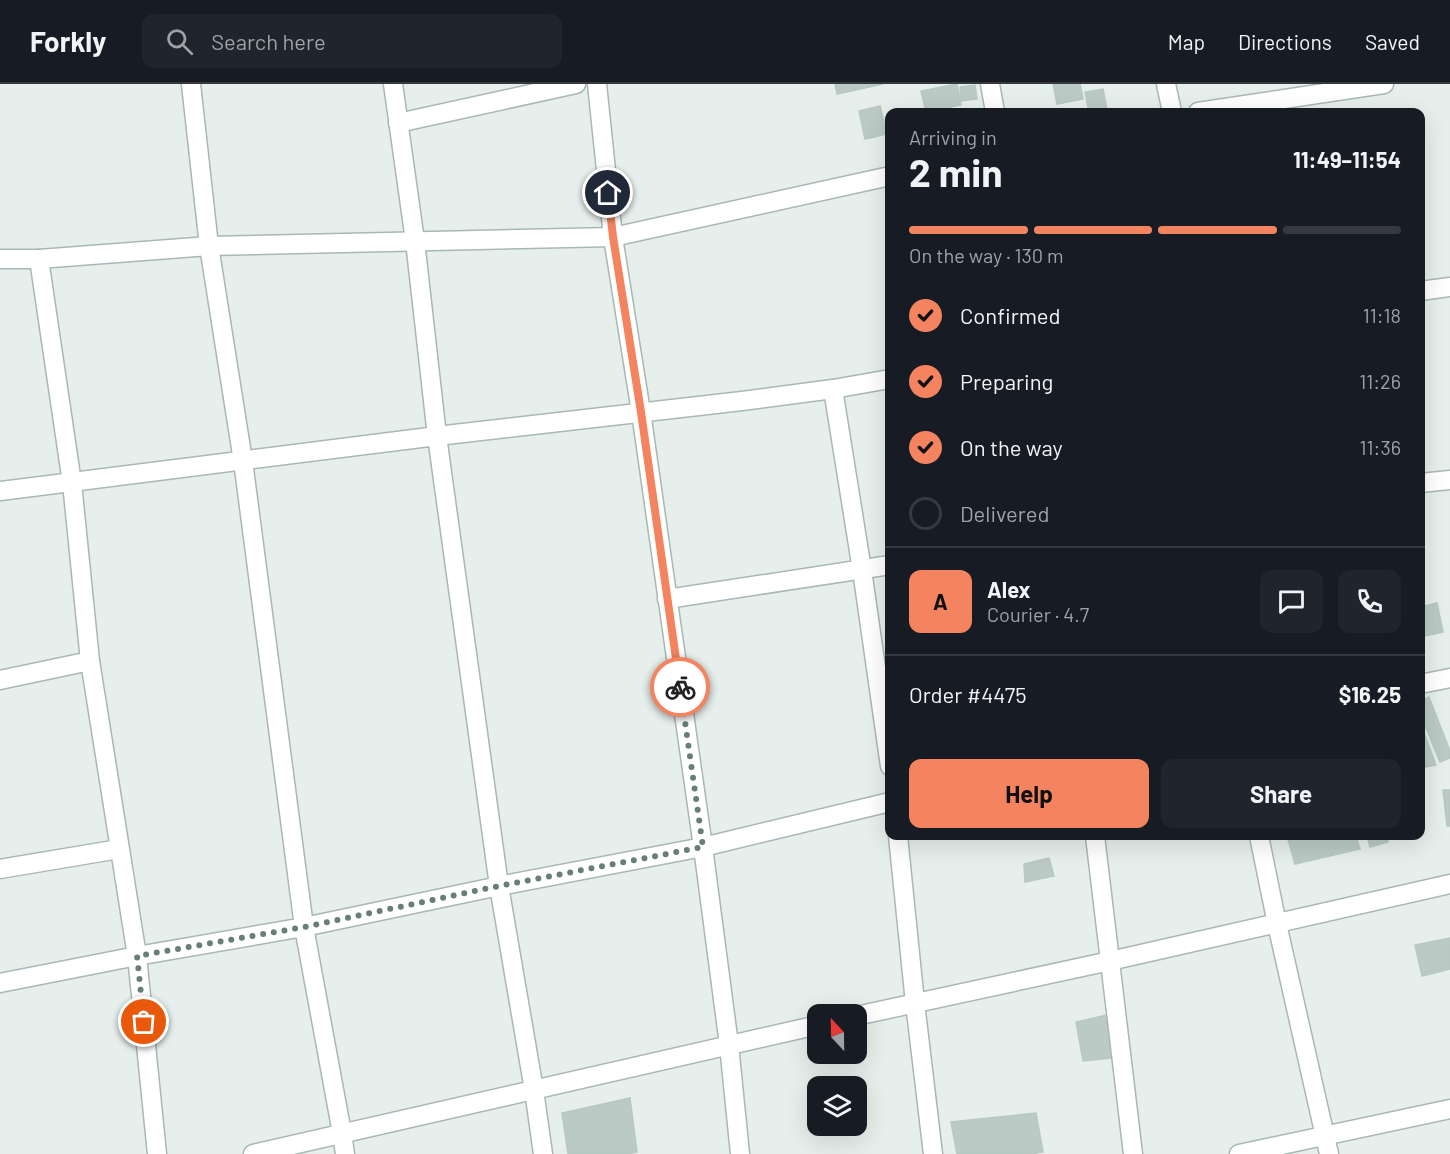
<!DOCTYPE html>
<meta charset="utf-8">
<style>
:root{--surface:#171b24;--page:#20242c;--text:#f1f3f6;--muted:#9ea1a6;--line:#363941;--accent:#f4845f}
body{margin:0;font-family:Barlow,sans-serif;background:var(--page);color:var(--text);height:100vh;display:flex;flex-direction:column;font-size:22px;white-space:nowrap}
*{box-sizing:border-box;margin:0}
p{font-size:20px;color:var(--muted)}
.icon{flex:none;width:33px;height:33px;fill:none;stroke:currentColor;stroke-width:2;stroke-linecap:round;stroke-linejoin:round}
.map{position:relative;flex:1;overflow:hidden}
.details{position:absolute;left:885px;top:24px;width:540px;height:732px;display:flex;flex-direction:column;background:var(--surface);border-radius:12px;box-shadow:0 6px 24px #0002}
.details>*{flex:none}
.needle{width:39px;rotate:338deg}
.buttons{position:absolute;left:807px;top:920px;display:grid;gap:12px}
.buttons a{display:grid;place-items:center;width:60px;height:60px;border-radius:12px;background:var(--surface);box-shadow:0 6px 24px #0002;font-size:30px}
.pin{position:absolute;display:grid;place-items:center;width:51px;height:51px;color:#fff;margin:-26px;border:3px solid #fff;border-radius:50%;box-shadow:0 2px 6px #0007}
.courier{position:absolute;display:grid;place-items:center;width:60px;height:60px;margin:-30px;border:4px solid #f4845f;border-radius:50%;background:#fff;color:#222;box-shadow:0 2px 8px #0007}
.overview em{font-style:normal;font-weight:700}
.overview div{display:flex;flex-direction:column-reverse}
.overview{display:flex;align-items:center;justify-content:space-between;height:102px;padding:0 24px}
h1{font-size:39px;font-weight:700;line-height:45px}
.bar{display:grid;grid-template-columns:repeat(4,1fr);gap:9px 6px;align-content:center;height:72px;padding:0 24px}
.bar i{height:8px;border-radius:4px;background:var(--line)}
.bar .on{background:var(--accent)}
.bar p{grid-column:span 4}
.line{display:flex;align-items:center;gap:15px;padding:0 24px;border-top:2px solid var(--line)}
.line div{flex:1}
.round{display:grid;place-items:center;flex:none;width:63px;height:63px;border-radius:12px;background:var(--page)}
ol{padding:0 24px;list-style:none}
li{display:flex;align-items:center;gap:18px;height:66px}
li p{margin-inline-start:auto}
li .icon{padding:6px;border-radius:50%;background:var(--accent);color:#111;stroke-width:4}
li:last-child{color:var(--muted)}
li i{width:33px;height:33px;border:3px solid var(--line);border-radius:50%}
.cta{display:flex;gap:12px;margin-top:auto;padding:12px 24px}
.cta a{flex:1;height:69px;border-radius:12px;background:var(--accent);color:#111;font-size:24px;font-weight:700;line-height:69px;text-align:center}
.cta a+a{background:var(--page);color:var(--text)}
header{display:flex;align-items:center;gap:36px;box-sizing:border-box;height:84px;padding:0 30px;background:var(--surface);border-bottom:2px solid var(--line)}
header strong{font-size:28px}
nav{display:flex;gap:33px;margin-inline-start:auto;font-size:21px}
.search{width:420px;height:54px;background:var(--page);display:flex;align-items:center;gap:15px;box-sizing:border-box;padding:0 21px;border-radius:12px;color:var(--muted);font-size:22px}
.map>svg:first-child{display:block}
.building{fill:#bbcac4;stroke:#b8c9c2;stroke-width:1.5}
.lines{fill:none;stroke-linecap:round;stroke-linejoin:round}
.minor-casing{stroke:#a8b8b2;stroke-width:21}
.minor{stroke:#fff;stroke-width:18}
.done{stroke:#687f78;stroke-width:6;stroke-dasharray:0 10.8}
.route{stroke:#f4845f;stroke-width:8}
</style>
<header>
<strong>Forkly</strong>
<div class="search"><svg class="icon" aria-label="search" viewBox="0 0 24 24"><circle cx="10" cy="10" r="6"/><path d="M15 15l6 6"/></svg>Search here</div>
<nav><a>Map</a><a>Directions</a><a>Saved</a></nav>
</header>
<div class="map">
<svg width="1450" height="1070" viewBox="0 0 1450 1070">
<rect width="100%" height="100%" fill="#e6efeb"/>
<g class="building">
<path d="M835 0H883L837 10Z"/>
<path d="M957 0 961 21 950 23 952 28H926L921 7Z"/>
<path d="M1053 0H1080L1083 15 1057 20Z"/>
<path d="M975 1 977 15 961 17 960 3Z"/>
<path d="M1103 5 1107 26 1089 28 1085 8Z"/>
<path d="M880 22 887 50 865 55 859 27Z"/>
<path d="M1437 519 1443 548 1420 553V523Z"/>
<path d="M1429 613 1450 667V674L1440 678 1420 629V617Z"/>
<path d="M1420 638 1436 681 1420 684Z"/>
<path d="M1443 706H1450V742H1447Z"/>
<path d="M1287 752H1356L1360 765 1295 780Z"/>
<path d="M1367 752H1387L1388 758 1370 763Z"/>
<path d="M1049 774 1054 792 1025 798 1024 780Z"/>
<path d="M1450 854V885L1422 892 1415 861Z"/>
<path d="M1116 929 1121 973 1083 977 1076 938Z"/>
<path d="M630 1014 637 1068 629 1070H568L562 1029Z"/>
<path d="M1036 1029 1043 1068 1031 1070H957L951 1038Z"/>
</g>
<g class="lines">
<defs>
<g id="minor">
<path d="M191 0 209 162 243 377 304 843 342 1049 345 1070"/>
<path d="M393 0 415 157 437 352 499 802 534 1006 543 1070"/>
<path d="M597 0 613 153 641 328 703 763 729 961 740 1070"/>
<path d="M990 0 995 28"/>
<path d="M1166 0 1172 28"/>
<path d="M1198 28 1384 0"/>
<path d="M398 39 576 0"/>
<path d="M0 175H39L209 162 613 153 890 92"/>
<path d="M39 175 72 399 90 577 137 872 157 1070"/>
<path d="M1420 207 1450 203"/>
<path d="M833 305 862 486 890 682"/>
<path d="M1420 399 1450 396"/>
<path d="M0 407 437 352 742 317 833 305 890 295"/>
<path d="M667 515 890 481"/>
<path d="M0 596 90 577"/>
<path d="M1420 600 1450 594"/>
<path d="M898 752 915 919 933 1070"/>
<path d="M1095 752 1133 1070"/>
<path d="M1259 752 1277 840 1329 1070"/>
<path d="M0 785 119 765"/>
<path d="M0 899 137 872 304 843 499 802 703 763 890 718"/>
<path d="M856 932 1110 877 1450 800"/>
<path d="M253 1070 818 941"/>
<path d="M1239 1070 1450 1025"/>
</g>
</defs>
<use href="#minor" class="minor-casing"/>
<use href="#minor" class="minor"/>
</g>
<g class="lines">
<path class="done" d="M144 938 137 872 304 843 499 802 703 763 680 603"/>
<path class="route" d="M608 109 613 153 641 328 680 603"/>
</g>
</svg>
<div class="buttons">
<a><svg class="needle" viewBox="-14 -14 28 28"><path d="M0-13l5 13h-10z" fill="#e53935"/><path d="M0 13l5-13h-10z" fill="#9ea1a6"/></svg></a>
<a><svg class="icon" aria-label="layers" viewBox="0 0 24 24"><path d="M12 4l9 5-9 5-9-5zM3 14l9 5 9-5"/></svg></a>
</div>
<div class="pin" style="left:144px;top:938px;background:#ea580c"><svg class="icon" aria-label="bag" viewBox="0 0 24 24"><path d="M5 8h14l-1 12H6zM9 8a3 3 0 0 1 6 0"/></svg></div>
<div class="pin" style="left:608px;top:109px;background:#1f2937"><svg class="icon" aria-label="home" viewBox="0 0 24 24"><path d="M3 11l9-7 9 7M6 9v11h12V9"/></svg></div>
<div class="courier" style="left:680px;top:603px"><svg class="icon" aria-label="bike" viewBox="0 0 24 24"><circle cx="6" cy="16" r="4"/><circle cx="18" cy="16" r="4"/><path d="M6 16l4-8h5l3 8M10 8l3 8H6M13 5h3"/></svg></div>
<section class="details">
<div class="overview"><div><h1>2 min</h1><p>Arriving in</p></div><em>11:49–11:54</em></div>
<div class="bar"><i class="on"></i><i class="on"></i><i class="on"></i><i></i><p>On the way · 130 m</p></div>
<ol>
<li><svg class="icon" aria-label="check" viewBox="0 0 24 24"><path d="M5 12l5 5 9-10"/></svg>Confirmed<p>11:18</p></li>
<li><svg class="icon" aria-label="check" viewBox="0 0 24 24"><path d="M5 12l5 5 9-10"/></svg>Preparing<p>11:26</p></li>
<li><svg class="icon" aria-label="check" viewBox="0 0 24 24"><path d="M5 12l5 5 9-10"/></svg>On the way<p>11:36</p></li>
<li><i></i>Delivered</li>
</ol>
<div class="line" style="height:108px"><b class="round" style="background:var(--accent);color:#111">A</b><div><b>Alex</b><p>Courier · 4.7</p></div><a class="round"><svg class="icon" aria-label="chat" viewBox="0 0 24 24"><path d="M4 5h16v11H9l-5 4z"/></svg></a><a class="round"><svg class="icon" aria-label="phone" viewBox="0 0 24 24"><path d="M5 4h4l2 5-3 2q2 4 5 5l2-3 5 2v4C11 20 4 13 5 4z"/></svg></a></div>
<div class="line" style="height:78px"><div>Order #4475</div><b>$16.25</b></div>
<div class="cta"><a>Help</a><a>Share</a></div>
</section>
</div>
